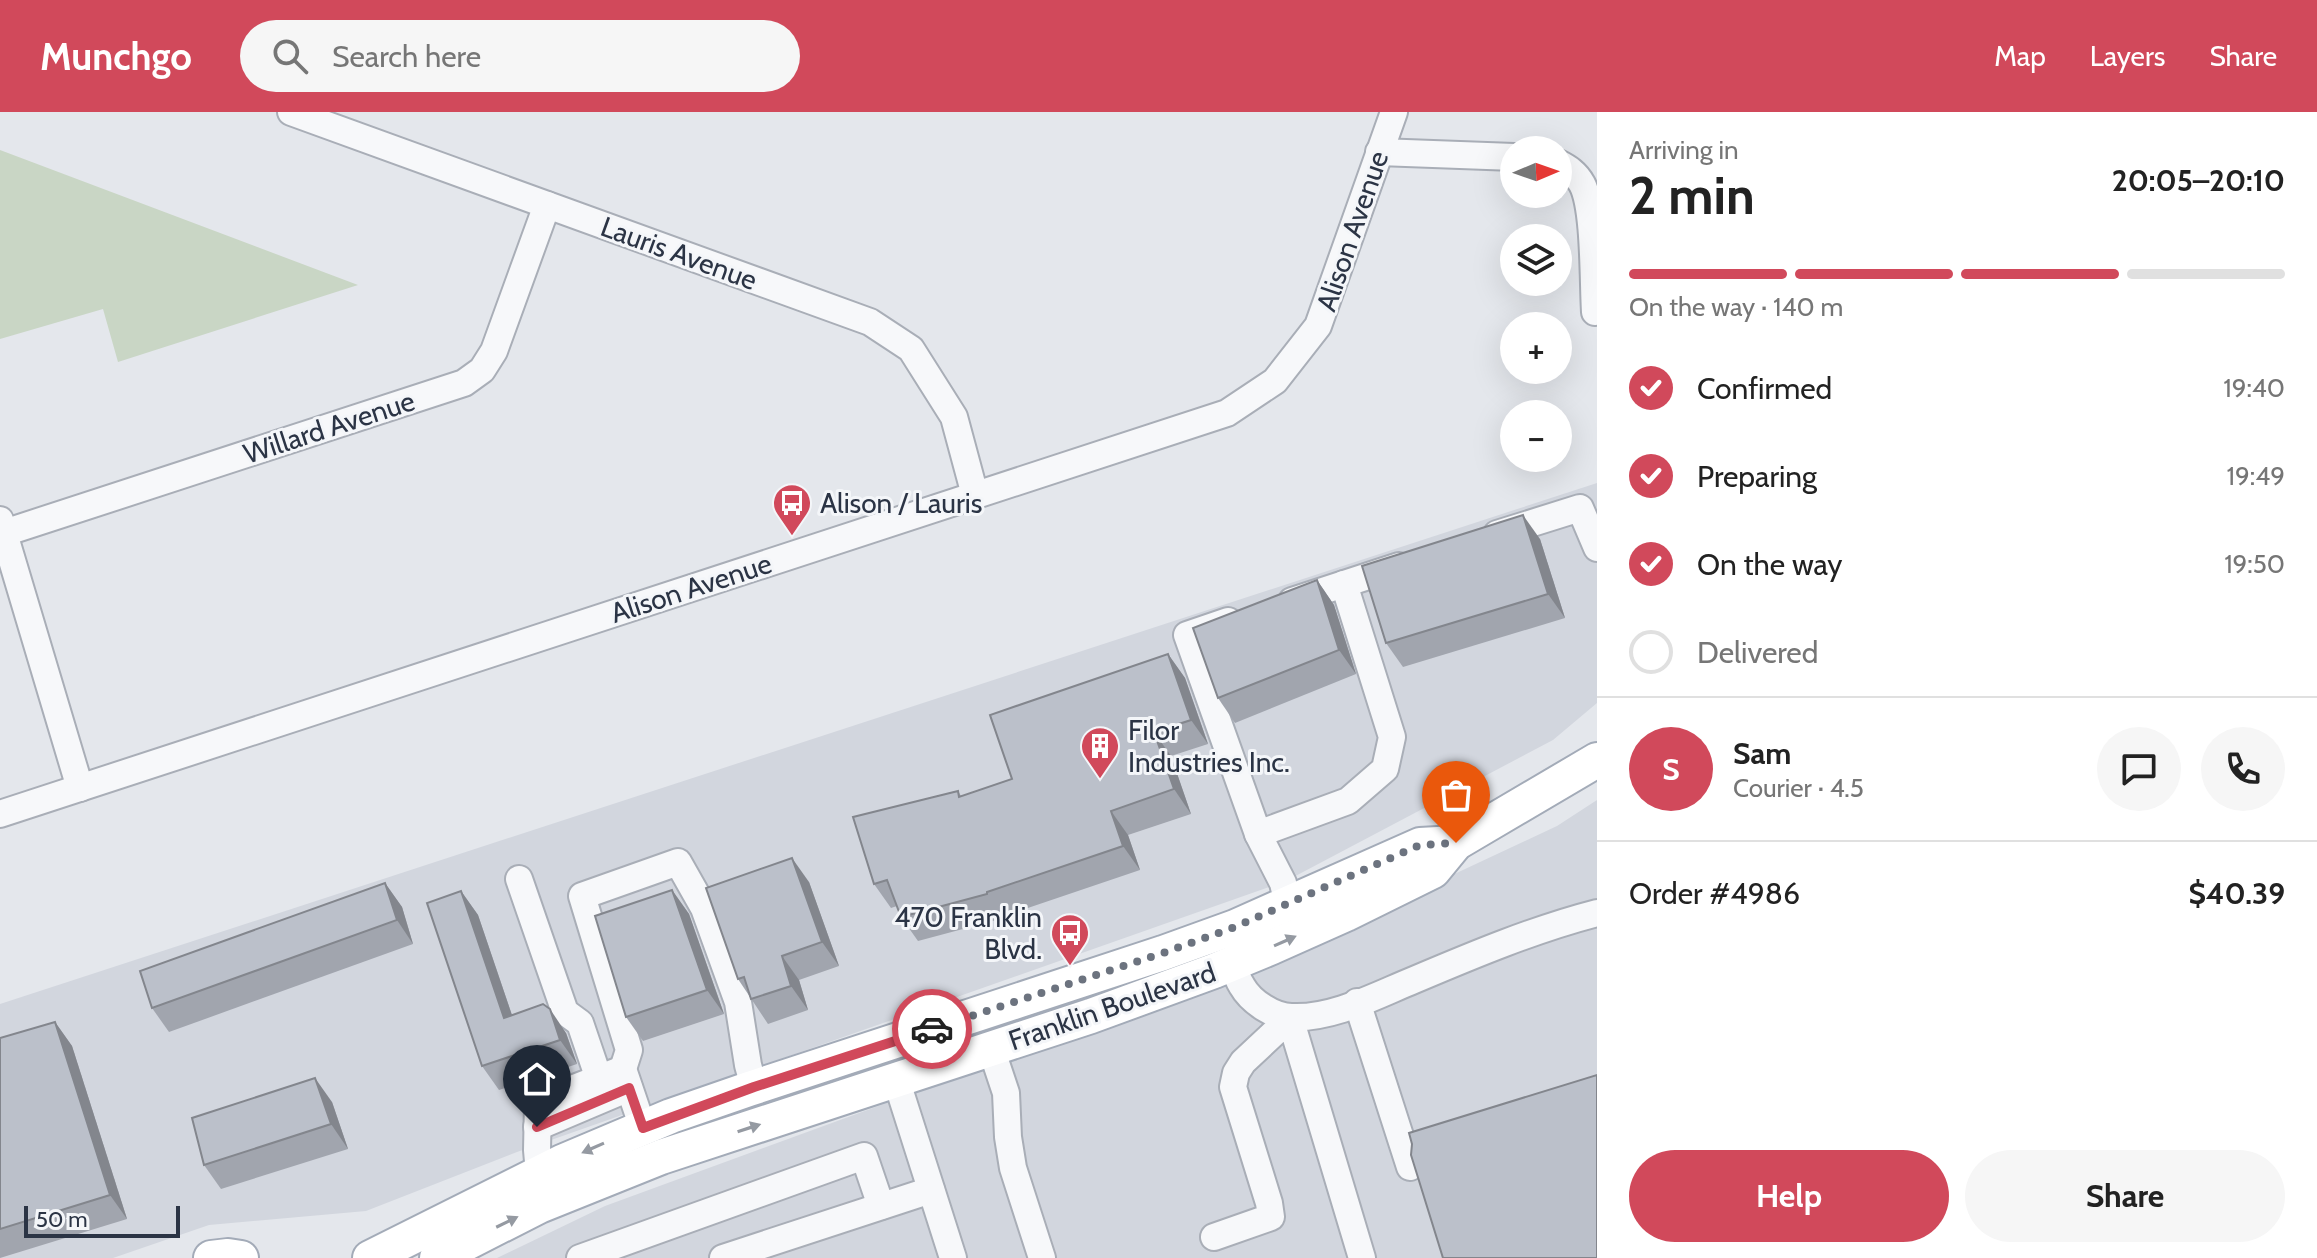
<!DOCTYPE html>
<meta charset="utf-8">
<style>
:root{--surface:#fff;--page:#f6f6f6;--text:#222;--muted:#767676;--line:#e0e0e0;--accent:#d1495b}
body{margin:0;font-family:Cabin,sans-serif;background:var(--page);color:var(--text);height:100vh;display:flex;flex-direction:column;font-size:30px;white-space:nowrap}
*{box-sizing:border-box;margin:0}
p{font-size:26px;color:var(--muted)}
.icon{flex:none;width:44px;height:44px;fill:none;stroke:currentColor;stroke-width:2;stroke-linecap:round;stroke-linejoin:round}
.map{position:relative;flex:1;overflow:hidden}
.panel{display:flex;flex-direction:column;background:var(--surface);width:720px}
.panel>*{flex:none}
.needle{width:52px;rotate:88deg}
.fabs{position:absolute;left:1500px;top:24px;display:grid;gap:16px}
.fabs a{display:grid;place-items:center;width:72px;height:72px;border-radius:50%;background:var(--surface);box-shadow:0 8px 32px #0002;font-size:40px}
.scale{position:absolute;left:24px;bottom:20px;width:156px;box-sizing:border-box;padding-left:8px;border:4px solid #2b3445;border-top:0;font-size:22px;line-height:28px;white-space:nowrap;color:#2b3445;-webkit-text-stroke:6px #f4f6f9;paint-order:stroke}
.pin{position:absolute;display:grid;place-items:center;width:68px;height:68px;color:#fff;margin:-82px -34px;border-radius:50% 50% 50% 0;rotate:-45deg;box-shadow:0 0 8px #0007}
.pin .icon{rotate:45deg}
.courier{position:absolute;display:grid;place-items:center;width:80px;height:80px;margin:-40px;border:6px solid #d1495b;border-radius:50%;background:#fff;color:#222;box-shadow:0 2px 10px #0007}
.summary em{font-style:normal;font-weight:700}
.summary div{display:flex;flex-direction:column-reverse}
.summary{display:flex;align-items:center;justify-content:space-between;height:136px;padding:0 32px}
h1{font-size:52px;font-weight:700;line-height:60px}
.bar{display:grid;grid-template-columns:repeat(4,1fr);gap:12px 8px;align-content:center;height:96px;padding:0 32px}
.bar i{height:10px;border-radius:6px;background:var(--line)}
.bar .active{background:var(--accent)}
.bar p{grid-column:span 4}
.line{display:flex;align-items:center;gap:20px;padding:0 32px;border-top:2px solid var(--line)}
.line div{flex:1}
.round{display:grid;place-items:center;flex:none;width:84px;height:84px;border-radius:42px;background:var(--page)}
ol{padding:0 32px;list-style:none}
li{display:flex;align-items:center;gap:24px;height:88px}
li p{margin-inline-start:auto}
li .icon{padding:8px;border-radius:50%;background:var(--accent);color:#fff;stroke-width:4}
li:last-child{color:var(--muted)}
li i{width:44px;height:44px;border:4px solid var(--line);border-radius:50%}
.cta{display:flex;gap:16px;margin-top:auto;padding:16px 32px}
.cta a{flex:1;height:92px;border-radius:48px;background:var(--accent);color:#fff;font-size:32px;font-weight:700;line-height:92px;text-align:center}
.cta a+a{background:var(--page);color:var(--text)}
header{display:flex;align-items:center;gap:48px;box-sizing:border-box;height:112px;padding:0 40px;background:var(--accent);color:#fff}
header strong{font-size:38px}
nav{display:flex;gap:44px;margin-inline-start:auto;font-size:28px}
.search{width:560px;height:72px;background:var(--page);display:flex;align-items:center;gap:20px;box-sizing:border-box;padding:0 28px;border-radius:44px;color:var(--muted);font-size:30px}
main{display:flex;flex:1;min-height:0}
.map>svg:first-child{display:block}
.built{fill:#d2d6de}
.green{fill:#c9d6c5}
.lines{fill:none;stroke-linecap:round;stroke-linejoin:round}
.minor-casing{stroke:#a9aeb7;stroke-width:30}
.major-casing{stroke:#a3abb8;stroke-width:38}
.minor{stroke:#f7f8fa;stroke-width:26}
.major{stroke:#fff;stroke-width:34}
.wall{fill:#a1a5ae}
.shaded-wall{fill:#83868d}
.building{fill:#bbc0ca;stroke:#83868d;stroke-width:2}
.oneway{fill:#959aa2}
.done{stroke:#6c737f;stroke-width:8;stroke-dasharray:0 14.4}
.route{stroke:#d1495b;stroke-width:10}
.labels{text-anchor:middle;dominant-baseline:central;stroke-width:6;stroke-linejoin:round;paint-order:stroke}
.street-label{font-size:28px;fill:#2b3445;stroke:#f4f6f9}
.poi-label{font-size:28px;fill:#2b3445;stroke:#f4f6f9;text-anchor:start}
</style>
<header>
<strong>Munchgo</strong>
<div class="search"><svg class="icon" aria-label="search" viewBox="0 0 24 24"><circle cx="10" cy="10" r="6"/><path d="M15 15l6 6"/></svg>Search here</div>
<nav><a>Map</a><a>Layers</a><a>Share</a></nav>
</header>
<main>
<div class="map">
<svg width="1597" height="1146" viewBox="0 0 1597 1146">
<rect width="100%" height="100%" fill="#e4e7ec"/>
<g class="built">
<path d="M1597 371V591L1553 628 1286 769 517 1040 366 1099 209 1113 113 1146H0V892Z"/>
<path d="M1597 688V1146H497L605 1094 1245 860 1557 714Z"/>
</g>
<path class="green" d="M0 38 358 173 118 250 103 197 0 227Z"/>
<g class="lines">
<defs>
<g id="minor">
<path d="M291 0 870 210 911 237 954 305 975 383"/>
<path d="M1379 40 1514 45"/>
<path d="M1558 51C1568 56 1576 61 1582 72 1595 96 1593 169 1595 200"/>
<path d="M0 408 80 676"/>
<path d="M4 421 464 271 482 258 494 239 547 93"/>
<path d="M1497 422 1580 396 1597 436"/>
<path d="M1292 489 1399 454"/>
<path d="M1228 509 1187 523 1258 722 1283 771 1288 793"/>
<path d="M0 702 1227 301 1275 269 1318 214 1394 0"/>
<path d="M1258 722 1348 689 1385 657 1392 625 1344 472"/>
<path d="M519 767 565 900 580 911 599 967"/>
<path d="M1233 852C1235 859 1238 868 1242 874 1251 890 1274 905 1292 905 1333 907 1377 883 1414 868 1473 843 1535 817 1597 801"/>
<path d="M1357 890 1410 1055"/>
<path d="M991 936 1006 981 1008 1025 1013 1056 1042 1146"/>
<path d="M623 957 629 938 582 784 678 750 704 796 738 890 748 953 754 975"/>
<path d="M896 967 953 1146"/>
<path d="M537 1015 629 976"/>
<path d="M539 1061 537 1038 538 990 623 957 643 1016"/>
<path d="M1214 1125 1271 1105 1269 1091 1233 975 1236 961 1243 950 1290 906 1362 1146"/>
<path d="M580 1146 864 1044 881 1094"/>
<path d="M723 1146 931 1078"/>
</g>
<g id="major">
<path d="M211 1146 228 1144 241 1146"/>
<path d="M370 1146 562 1050 671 1004 749 977 1163 841 1235 815 1420 733 1456 731"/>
<path d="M437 1146 539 1094 661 1045 1091 904 1214 859 1272 835 1346 802 1433 759 1456 731 1597 648"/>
</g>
</defs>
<use href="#minor" class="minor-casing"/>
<use href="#major" class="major-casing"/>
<use href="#minor" class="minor"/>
<use href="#major" class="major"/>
</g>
<g class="wall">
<path d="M1540 427 1565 506 1403 555 1386 531Z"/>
<path d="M1317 468 1334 493 1356 562 1235 611 1218 586Z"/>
<path d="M1168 542 1185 566 1208 632 1171 644 1191 702 1128 723 1140 758 1004 804V806L918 829 901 805 897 794 891 796 874 772 958 679 961 684 1012 667Z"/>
<path d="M809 770 839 854 799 868 808 898 768 912 738 867Z"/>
<path d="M385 771 402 795 413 832 169 920 152 896Z"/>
<path d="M672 778 689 802 724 902 643 929 626 905Z"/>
<path d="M461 779 478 803 512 903 566 921 577 952 499 978 482 954Z"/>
<path d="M55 910 72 934 127 1107 0 1146V926Z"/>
<path d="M332 990 348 1037 221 1077 204 1053Z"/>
</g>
<g class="shaded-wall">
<path d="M1523 403 1540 427 1565 506 1548 482Z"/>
<path d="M1317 468 1334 493 1356 562 1339 538Z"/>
<path d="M1168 542 1185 566 1208 632 1191 608Z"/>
<path d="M1154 620 1171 644 1191 702 1174 677Z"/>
<path d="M1111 699 1128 723 1140 758 1123 734Z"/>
<path d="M792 746 809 770 839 854 822 830Z"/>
<path d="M385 771 402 795 413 832 397 808Z"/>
<path d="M672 778 689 802 724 902 707 878Z"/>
<path d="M461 779 478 803 521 930 504 906Z"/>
<path d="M782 844 799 868 808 898 791 874Z"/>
<path d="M550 897 566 921 577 952 560 928Z"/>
<path d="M55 910 72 934 127 1107 110 1083Z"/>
<path d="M315 966 332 990 348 1037 331 1012Z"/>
</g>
<g class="building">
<path d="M1523 403 1548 482 1386 531 1362 454Z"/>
<path d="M1317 468 1339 538 1218 586 1193 516Z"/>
<path d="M1168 542 1191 608 1154 620 1174 677 1111 699 1123 734 987 780V782L901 805 887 768 874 772 853 705 958 679 959 685 1012 667 990 603Z"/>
<path d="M792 746 822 830 782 844 791 874 751 887 744 865 738 867 706 776Z"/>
<path d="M385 771 397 808 152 896 140 859Z"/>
<path d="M672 778 707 878 626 905 595 804Z"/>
<path d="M461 779 504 906 543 892 550 897 560 928 482 954 427 791Z"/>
<path d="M55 910 110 1083 0 1117V926Z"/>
<path d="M1597 963V1146H1443L1411 1043 1412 1032 1409 1021Z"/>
<path d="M315 966 331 1012 204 1053 192 1006Z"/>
</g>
<defs><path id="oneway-solid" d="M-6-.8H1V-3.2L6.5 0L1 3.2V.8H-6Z" transform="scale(2)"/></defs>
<g class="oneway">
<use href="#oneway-solid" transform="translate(1285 829) rotate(-24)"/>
<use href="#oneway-solid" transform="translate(749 1016) rotate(-18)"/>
<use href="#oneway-solid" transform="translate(593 1036) rotate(156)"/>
<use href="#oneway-solid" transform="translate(507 1110) rotate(-26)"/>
</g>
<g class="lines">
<path class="done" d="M932 917 1163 841 1235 815 1420 733 1456 731"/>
<path class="route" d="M537 1015 629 976 643 1016 754 975 932 917"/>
</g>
<defs>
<symbol id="bus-pin" viewBox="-11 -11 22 30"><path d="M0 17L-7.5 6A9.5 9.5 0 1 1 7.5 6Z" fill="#d1495b" stroke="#f4f6f9"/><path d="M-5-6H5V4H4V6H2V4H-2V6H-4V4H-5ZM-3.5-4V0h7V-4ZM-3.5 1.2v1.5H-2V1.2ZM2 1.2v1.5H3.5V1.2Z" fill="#fff"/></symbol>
<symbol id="building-pin" viewBox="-11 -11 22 30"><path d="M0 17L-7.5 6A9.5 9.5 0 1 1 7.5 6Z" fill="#d1495b" stroke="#f4f6f9"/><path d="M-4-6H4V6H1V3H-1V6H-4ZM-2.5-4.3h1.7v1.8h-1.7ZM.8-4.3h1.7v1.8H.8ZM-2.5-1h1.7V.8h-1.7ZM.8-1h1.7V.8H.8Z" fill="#fff"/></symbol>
</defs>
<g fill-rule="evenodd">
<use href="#bus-pin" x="770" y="369" width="44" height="60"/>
<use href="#building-pin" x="1078" y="612" width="44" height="60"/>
<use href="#bus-pin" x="1048" y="799" width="44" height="60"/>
</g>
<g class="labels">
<g class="street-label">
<text transform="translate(1352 119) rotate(-71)">Alison Avenue</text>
<text transform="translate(679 141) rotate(20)">Lauris Avenue</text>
<text transform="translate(329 315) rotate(-18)">Willard Avenue</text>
<text transform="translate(691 476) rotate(-18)">Alison Avenue</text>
<text transform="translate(1112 894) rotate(-19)">Franklin Boulevard</text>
</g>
<g class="poi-label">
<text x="820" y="391">Alison / Lauris</text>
<text x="1128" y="618">Filor<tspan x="1128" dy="32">Industries Inc.</tspan></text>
<text x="1042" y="805" text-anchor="end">470 Franklin<tspan x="1042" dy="32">Blvd.</tspan></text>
</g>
</g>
</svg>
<div class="fabs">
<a><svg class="needle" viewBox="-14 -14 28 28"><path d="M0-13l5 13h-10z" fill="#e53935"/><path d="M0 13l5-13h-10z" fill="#767676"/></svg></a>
<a><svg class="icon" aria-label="layers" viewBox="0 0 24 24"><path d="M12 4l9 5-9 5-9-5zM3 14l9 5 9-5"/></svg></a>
<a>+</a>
<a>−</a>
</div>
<div class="scale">50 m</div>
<div class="pin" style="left:1456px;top:731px;background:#ea580c"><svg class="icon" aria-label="bag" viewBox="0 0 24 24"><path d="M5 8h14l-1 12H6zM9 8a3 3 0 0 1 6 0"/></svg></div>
<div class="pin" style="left:537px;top:1015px;background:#1f2937"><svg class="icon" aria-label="home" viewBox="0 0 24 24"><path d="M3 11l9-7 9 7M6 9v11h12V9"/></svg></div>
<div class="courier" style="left:932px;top:917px"><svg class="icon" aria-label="car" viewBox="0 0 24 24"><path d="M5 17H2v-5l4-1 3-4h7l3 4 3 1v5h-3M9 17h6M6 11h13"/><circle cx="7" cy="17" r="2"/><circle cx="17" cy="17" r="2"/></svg></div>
</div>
<section class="panel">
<div class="summary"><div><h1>2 min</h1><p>Arriving in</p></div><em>20:05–20:10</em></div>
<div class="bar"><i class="active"></i><i class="active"></i><i class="active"></i><i></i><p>On the way · 140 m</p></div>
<ol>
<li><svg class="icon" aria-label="check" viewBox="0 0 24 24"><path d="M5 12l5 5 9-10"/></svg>Confirmed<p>19:40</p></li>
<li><svg class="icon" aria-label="check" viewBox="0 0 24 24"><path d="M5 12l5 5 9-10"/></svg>Preparing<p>19:49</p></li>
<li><svg class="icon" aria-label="check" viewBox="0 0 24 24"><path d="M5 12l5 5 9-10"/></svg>On the way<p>19:50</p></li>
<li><i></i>Delivered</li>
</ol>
<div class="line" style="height:144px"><b class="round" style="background:var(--accent);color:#fff">S</b><div><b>Sam</b><p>Courier · 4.5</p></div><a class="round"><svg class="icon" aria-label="chat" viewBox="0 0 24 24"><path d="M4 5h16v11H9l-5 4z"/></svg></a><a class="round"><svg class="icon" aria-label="phone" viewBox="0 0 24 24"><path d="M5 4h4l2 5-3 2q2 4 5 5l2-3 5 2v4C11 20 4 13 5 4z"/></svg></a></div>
<div class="line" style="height:104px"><div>Order #4986</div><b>$40.39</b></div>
<div class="cta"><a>Help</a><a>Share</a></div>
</section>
</main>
